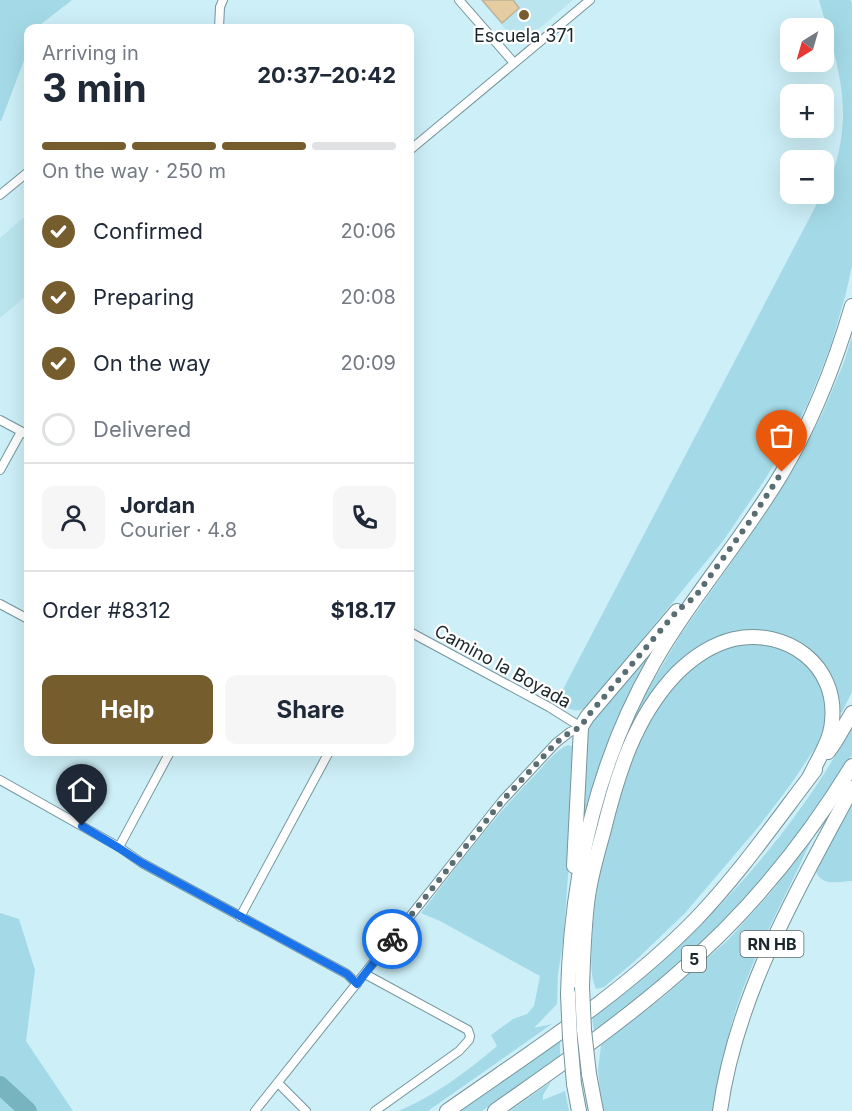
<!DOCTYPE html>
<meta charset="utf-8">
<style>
:root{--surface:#fff;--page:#f6f6f7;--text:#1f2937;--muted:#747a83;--line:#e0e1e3;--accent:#765d2e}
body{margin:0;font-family:Inter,sans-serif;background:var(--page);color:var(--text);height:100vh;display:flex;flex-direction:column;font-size:22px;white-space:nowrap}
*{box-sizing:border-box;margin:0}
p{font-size:20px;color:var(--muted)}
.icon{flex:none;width:33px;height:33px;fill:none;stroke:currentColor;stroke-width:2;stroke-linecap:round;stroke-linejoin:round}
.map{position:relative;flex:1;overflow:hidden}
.side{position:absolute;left:24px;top:24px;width:390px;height:732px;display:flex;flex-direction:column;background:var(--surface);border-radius:12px;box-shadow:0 6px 24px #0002}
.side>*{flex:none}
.needle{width:39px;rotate:217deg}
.controls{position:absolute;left:780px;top:18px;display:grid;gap:12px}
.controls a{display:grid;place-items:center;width:54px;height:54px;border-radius:12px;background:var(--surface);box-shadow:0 6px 24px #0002;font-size:30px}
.pin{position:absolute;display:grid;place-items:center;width:51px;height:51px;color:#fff;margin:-62px -26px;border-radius:50% 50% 50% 0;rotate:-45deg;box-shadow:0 0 6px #0007}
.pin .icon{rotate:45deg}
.courier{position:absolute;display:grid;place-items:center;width:60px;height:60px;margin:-30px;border:4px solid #1a73e8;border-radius:50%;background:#fff;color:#222;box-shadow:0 2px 8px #0007}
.summary em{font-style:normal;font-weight:700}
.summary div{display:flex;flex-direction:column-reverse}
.summary{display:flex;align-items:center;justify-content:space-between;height:102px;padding:0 18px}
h1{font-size:39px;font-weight:700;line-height:45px}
.bar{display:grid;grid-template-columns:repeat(4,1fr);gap:9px 6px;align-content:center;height:72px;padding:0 18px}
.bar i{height:8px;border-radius:4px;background:var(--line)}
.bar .selected{background:var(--accent)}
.bar p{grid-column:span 4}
.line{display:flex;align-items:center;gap:15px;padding:0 18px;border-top:2px solid var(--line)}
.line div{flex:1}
.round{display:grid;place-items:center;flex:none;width:63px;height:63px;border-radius:12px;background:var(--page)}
ol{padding:0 18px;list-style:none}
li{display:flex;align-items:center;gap:18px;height:66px}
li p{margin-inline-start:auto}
li .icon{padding:6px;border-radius:50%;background:var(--accent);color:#fff;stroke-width:4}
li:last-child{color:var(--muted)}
li i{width:33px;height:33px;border:3px solid var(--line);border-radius:50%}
.cta{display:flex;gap:12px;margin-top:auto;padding:12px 18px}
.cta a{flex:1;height:69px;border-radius:12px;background:var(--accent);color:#fff;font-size:24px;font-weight:700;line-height:69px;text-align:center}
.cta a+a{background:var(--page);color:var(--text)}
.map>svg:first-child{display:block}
.built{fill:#bae5ef}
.green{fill:#a4dae7}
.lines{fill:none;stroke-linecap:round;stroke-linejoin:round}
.river{stroke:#78b3c0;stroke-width:18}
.building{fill:#e6cda1;stroke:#bfb299;stroke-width:1.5}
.minor-casing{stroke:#75959c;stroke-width:10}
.trunk-casing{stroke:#75959c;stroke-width:16}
.minor{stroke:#fff;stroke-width:8}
.trunk{stroke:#fff;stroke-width:14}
.trunk-bridge-casing{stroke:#75959c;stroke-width:16;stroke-linecap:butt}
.trunk-bridge{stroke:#fff;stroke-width:14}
.done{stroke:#596d72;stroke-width:6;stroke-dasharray:0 10.8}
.route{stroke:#1a73e8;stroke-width:8}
.poi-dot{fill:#765d2e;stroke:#fff;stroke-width:2}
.labels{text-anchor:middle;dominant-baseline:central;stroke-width:4.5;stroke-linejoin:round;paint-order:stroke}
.shield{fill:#fff;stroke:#5f686a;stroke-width:1.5}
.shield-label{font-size:16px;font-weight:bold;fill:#1a272a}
.poi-label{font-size:18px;fill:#1a272a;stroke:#fff}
.street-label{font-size:18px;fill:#1a272a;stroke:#fff}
</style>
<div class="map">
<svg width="852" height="1111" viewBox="0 0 852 1111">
<rect width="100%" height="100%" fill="#cdeff7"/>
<g class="built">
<path d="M481 0H573L522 43 516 42Z"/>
<path d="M28 214V294L0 318V238Z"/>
</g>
<g class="green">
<path d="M0 0H72L36 28H28V50L1 121H0Z"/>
<path d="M819 0H851L852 4V266L846 293 831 345 819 376 807 405 792 433 766 478 723 541 586 708C575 713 570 709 560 704V695L822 194H824C825 187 828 183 831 177 835 167 838 156 840 145 850 94 833 49 819 0Z"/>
<path d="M852 336V692L842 712 839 713C837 702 837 688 832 678 821 653 795 635 769 631 722 626 675 654 651 694 641 711 634 735 626 753 611 787 598 819 591 856 588 871 587 886 586 901 583 933 579 964 576 996H574L578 917 597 821 612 769 623 741 646 693 681 634 764 516 797 463 823 412 844 362Z"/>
<path d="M767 643 796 654 816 673 825 698V722L817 745 791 784 760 825 685 913 635 961 604 987 596 989C590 975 591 960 592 945 594 876 612 805 640 742 650 721 659 701 675 684 692 667 712 650 736 645 746 643 757 644 767 643Z"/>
<path d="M649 653 651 655 599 775 582 822 581 820 589 726Z"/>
<path d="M852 727V755L806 823 758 884 726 919 675 968 641 996 594 1032 592 1016C698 940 789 841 852 727Z"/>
<path d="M568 745 574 747 577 755 563 943 558 974 557 1004 534 1028 552 1024 428 1111H398C433 1097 468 1071 497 1046L491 1035 513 1019 527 1014 534 1006 540 976 440 921 421 913C458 865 494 816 537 773 546 763 556 750 568 745Z"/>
<path d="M852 798V881C837 882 819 887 815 868Z"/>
<path d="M810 843C789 890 764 934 746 981 729 1023 721 1067 713 1111H602L598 1070 601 1045 662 998 728 940 772 891Z"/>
<path d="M0 913 19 919 35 970 26 1041 73 1111H0Z"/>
<path d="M560 1039V1057L482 1111H458Z"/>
<path d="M551 1082 543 1095V1100L565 1091 569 1111H510Z"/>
</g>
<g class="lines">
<path class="river" d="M0 1085 28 1111"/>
</g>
<path class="building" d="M482 0H513L519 8 502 23Z"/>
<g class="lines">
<defs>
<g id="minor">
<path d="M459 0 514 63"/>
<path d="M219 28 220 7 223 0"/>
<path d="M410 150 590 0"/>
<path d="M0 195 28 172"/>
<path d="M0 420 28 435"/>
<path d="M0 470 21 432"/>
<path d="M0 604 28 619"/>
<path d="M410 632 549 707 581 727"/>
<path d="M0 780 119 847 142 863 347 974 357 984"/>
<path d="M119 847 170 752"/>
<path d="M240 917 329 752"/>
<path d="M365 974 468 1030 470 1036 469 1040 459 1051 375 1111"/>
<path d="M278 1083 306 1111"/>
<path d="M255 1111 502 801 556 743 570 732 581 727"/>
</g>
<g id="trunk">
<path d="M828 752 835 742 852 713"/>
<path d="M574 866 581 727 587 717 677 611"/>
<path d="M582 987C583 957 584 925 588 896 591 875 597 854 603 833 617 776 634 718 676 674 692 658 713 644 734 639 787 628 838 665 832 721 831 740 818 759 810 776"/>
<path d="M568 994C571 877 595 766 653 664 691 597 743 539 782 473 813 420 835 364 852 306"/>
<path d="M589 1074 596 1111"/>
<path d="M574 1084 579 1111"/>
<path d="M447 1111C531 1052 624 993 696 919 740 873 776 821 815 770"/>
<path d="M495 1111C557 1067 620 1024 677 974 746 915 805 843 852 766"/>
<path d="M720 1111C736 994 798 890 852 788"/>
</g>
</defs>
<use href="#minor" class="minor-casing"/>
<use href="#trunk" class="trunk-casing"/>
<use href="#minor" class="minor"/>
<use href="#trunk" class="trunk"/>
<defs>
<g id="trunk-bridge">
<path d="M582 987 584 1030 589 1074"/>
<path d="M568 994 570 1038 574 1084"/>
</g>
</defs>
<use href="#trunk-bridge" class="trunk-bridge-casing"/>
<use href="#trunk-bridge" class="trunk-bridge"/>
</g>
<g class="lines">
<path class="done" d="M392 939 502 801 556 743 570 732 581 727 587 717 678 610 695 597 750 521 782 472"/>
<path class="route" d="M82 826 119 848 142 863 347 974 357 984 392 939"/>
</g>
<circle class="poi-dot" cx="524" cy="15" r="6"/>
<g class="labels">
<g class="shield">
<rect x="740.5" y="931" width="63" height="26" rx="4.5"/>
<rect x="682" y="946" width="24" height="26" rx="4.5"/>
</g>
<g class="shield-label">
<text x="772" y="944">RN HB</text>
<text x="694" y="959">5</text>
</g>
<g class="poi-label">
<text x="524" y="35">Escuela 371</text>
</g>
<g class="street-label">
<text transform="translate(503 666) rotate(29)">Camino la Boyada</text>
</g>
</g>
</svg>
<div class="controls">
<a><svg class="needle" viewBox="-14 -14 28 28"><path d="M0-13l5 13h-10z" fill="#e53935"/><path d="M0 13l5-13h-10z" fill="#747a83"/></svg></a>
<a>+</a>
<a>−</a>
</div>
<div class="pin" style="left:782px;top:472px;background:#ea580c"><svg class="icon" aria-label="bag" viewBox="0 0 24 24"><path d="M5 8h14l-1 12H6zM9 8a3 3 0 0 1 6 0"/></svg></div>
<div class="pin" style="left:82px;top:826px;background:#1f2937"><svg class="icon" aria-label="home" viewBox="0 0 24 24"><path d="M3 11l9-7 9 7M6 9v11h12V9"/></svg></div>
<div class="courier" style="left:392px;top:939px"><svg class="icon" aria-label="bike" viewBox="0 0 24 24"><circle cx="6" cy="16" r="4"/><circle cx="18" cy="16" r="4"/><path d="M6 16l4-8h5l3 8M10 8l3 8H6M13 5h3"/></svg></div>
<section class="side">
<div class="summary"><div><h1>3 min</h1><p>Arriving in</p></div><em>20:37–20:42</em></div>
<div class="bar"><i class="selected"></i><i class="selected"></i><i class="selected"></i><i></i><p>On the way · 250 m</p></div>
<ol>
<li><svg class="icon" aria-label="check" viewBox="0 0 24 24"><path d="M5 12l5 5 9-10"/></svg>Confirmed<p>20:06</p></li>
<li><svg class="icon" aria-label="check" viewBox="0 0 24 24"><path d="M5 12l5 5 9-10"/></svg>Preparing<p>20:08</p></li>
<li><svg class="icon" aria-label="check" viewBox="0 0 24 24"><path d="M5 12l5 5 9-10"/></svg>On the way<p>20:09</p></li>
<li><i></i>Delivered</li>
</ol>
<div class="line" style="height:108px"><a class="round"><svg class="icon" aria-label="person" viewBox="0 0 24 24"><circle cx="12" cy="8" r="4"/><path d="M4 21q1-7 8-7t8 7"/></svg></a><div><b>Jordan</b><p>Courier · 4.8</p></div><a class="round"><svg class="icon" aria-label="phone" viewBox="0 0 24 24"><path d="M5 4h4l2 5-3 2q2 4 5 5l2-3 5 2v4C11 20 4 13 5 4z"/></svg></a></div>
<div class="line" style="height:78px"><div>Order #8312</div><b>$18.17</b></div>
<div class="cta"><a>Help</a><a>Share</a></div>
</section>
</div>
